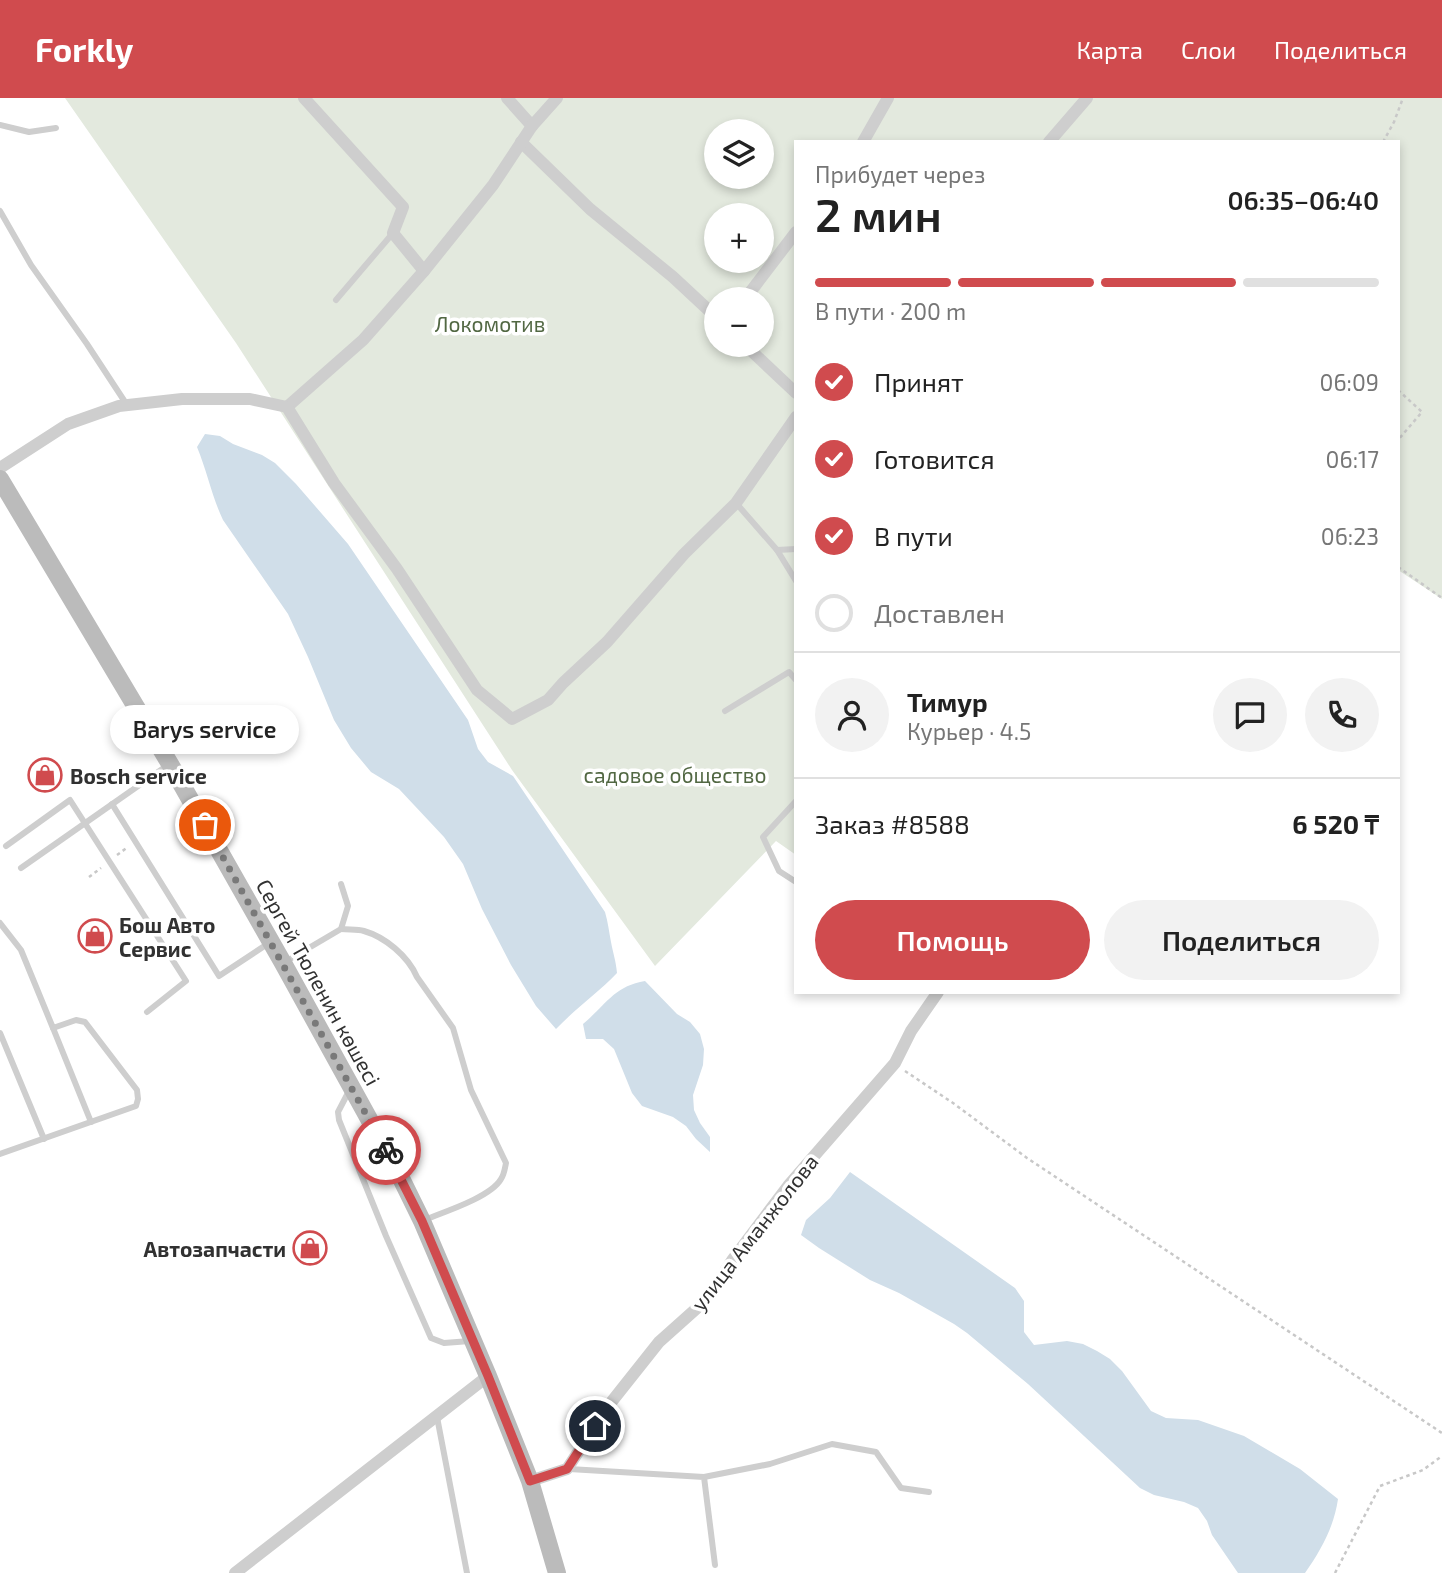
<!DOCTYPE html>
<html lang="ru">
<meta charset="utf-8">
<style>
:root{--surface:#fff;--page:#f2f2f2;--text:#222;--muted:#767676;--line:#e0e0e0;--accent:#d04b4e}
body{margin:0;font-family:"Exo 2",sans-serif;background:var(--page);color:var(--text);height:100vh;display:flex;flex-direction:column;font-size:26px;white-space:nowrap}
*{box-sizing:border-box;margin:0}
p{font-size:23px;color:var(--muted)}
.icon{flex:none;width:38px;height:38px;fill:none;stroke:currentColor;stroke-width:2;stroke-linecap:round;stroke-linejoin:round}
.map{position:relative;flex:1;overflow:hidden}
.panel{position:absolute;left:794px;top:42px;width:606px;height:854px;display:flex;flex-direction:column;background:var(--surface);border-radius:0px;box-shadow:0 4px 10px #0003}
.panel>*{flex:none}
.tools{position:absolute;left:704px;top:21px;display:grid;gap:14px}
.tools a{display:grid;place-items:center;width:70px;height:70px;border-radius:50%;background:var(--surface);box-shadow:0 4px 10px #0003;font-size:35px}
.pin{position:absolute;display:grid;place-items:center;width:60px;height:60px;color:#fff;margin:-30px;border:4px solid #fff;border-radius:50%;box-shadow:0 2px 7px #0007}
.courier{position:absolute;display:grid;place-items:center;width:70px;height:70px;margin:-35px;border:5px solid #d04b4e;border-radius:50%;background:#fff;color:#222;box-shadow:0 2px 9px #0007}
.bubble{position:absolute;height:49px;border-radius:24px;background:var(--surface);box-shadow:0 4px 10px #0003;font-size:23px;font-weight:600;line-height:49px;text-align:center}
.headline em{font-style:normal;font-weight:600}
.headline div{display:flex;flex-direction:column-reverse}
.headline{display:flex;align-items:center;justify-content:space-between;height:119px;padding:0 21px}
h1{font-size:46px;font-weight:600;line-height:52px}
.bar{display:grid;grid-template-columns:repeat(4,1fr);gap:10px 7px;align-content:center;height:84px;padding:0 21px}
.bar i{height:9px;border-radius:5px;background:var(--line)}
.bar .current{background:var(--accent)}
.bar p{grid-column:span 4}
.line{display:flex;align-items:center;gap:18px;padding:0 21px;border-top:2px solid var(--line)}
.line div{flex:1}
.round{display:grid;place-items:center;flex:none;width:74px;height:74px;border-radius:37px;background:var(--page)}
ol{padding:0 21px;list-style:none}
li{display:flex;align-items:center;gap:21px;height:77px}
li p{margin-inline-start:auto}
li .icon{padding:7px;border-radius:50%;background:var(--accent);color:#fff;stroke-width:4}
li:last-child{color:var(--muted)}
li i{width:38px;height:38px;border:4px solid var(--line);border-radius:50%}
.cta{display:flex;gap:14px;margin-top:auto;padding:14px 21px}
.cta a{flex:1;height:80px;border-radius:42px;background:var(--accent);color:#fff;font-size:28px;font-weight:600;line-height:80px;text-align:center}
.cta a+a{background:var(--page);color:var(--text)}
header{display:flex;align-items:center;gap:42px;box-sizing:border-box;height:98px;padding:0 35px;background:var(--accent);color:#fff}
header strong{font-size:33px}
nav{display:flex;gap:38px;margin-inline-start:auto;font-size:24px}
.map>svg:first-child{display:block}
.green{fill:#e3e9de;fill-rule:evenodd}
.water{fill:#d0dee9}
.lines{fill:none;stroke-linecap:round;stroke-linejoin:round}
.path{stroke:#c8c8c8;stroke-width:2.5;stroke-dasharray:3.5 3.5;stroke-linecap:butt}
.service{stroke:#cecece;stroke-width:6}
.minor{stroke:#cecece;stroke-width:12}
.secondary{stroke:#bbb;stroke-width:18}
.done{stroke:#797979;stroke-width:7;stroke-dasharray:0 12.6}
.route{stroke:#d04b4e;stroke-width:9}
.labels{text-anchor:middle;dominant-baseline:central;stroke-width:7;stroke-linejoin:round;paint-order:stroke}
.park-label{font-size:21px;fill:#526843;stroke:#fff}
.poi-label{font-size:21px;font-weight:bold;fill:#313131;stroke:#fff;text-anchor:start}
.street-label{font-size:21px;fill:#313131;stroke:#fff}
</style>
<header>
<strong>Forkly</strong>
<nav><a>Карта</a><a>Слои</a><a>Поделиться</a></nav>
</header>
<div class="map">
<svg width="1442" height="1475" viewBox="0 0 1442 1475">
<rect width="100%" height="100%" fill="#fff"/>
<path class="green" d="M65 0H1442V501L1398 472V44H796V757L776 743 655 868 512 672 236 245ZM716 33H761V79H716ZM716 117H761V163H716ZM716 201H761V247H716Z"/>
<g class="water">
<path d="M205 336 220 338 233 346 262 357 275 365 296 386 348 446 468 622 478 651 488 664 513 678 605 814C608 824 609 834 611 844 613 855 616 863 617 875 598 895 575 911 556 931L536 908 511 867 482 811 463 766 444 739 399 691 371 674 351 650 334 622 308 559 288 516 223 422C212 399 207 373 197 349Z"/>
<path d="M645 883 677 916 690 924 700 936 704 951 703 967 693 997 694 1012 700 1025 710 1039V1054L696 1041 686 1028 673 1019 642 1008 632 995 614 951 603 941H586L583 926C606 907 614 888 645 883Z"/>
<path d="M850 1074 1015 1190 1024 1203V1234L1034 1247 1067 1243 1083 1246 1097 1253 1110 1261 1122 1273 1151 1313 1166 1320 1198 1322 1244 1338 1300 1371 1338 1401C1334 1429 1321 1452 1305 1475H1238L1212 1437 1207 1423 1198 1410 1184 1404 1154 1397 1140 1390 1028 1286 967 1235 954 1226 899 1195 870 1182 819 1150 801 1137 806 1122 830 1100Z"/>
</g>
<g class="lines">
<g class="path">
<path d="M1383 44 1394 24 1403 0"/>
<path d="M1398 292 1422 314 1398 342"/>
<path d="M1398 469 1442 500"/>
<path d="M117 757 128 749"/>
<path d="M89 779 101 770"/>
<path d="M905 973 953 1005 1027 1060 1442 1335"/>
<path d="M1335 1475 1380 1388 1423 1372 1442 1358"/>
</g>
<g class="service">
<path d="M0 27 29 34 56 30"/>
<path d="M0 113 31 167 87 246 127 307"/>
<path d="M336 202 393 135"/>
<path d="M736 405 777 452 796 451"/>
<path d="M777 452 796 483"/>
<path d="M725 613 789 574 796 582"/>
<path d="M796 703 763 739 779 773 796 784"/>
<path d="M112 706 219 878 269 845"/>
<path d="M6 748 70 702 186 883 147 914"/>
<path d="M21 770 168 667"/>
<path d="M0 825 21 852 53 930 76 922 85 924 137 992 138 1001 136 1008 0 1056"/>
<path d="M341 831C349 832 357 831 364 833 385 839 408 858 417 879L453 930 471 992 506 1065C505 1070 504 1077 501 1081 491 1099 444 1114 424 1122"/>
<path d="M285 864 341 831 348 808 341 786"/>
<path d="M53 930 91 1024"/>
<path d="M0 935 44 1041"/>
<path d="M350 991 338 1014 339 1022 386 1138 431 1240 444 1245 470 1243"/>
<path d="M437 1319 467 1475"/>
<path d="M569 1371 704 1379 715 1467"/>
<path d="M704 1379 770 1366 832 1346 876 1354 901 1390 929 1394"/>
</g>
<g class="minor">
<path d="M304 0 403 109 393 135 424 173"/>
<path d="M507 0 532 28"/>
<path d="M521 44 590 111 673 179 716 219"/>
<path d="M863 44 888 0"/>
<path d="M1049 44 1087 0"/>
<path d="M745 201 796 134"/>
<path d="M745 247 796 295"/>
<path d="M287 309 363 242 424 173 493 87 532 28 557 0"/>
<path d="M0 370 68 326 119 308 182 301H250L287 309 334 385 397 471 477 592 512 621 548 602 563 585 607 544 684 456 736 405 796 319"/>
<path d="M530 1383 567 1371 609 1307 659 1244 706 1202 733 1161 788 1088 895 965 911 933 938 894"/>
<path d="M235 1475 488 1278"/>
</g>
<path class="secondary" d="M0 381 170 666 283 865 396 1070 422 1123 488 1278 530 1383 557 1475"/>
</g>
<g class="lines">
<path class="done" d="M205 727 386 1052"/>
<path class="route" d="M386 1052 422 1123 488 1278 530 1383 567 1371 595 1328"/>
</g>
<defs>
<symbol id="shop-ring" viewBox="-11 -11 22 22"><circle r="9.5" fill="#fff" stroke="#d04b4e" stroke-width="1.5"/><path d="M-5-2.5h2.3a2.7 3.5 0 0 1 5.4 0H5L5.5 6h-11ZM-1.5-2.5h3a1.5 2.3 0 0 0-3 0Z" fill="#d04b4e"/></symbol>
</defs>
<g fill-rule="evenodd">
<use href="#shop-ring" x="26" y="658" width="38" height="38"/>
<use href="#shop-ring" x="76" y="819" width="38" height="38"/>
<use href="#shop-ring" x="291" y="1131" width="38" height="38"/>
</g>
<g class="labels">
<g class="park-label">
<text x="490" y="225">Локомотив</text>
<text x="675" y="676">садовое общество</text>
</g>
<g class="poi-label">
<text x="70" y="677">Bosch service</text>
<text x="119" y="826">Бош Авто<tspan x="119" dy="24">Сервис</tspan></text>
<text x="286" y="1150" text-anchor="end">Автозапчасти</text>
</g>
<g class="street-label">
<text transform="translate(319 884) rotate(61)">Сергей Тюленин көшесі</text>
<text transform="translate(754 1134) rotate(-52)">улица Аманжолова</text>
</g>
</g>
</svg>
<div class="tools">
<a><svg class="icon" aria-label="layers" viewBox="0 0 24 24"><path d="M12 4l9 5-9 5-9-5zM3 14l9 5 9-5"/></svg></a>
<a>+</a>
<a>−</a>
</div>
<div class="pin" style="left:205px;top:727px;background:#ea580c"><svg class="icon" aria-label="bag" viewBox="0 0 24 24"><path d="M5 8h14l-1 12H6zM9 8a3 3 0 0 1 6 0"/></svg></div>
<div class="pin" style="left:595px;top:1328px;background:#1f2937"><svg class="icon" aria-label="home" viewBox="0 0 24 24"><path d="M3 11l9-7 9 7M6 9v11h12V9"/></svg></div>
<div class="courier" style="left:386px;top:1052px"><svg class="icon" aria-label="bike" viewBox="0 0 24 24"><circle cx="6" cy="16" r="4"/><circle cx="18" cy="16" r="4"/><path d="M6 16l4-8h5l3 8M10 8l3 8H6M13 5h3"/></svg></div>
<div class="bubble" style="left:110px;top:607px;width:189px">Barys service</div>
<section class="panel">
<div class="headline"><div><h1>2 мин</h1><p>Прибудет через</p></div><em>06:35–06:40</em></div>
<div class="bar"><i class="current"></i><i class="current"></i><i class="current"></i><i></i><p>В пути · 200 m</p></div>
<ol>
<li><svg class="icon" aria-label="check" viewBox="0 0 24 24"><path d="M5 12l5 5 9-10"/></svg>Принят<p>06:09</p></li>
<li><svg class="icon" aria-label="check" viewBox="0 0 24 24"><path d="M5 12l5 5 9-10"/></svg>Готовится<p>06:17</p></li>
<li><svg class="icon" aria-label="check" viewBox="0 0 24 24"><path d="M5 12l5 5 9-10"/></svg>В пути<p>06:23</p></li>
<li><i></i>Доставлен</li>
</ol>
<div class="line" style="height:126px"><a class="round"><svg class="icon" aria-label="person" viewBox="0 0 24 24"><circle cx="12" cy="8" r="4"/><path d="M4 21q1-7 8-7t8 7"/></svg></a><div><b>Тимур</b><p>Курьер · 4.5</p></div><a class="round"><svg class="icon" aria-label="chat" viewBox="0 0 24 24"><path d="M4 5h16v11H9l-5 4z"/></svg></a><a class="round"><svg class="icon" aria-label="phone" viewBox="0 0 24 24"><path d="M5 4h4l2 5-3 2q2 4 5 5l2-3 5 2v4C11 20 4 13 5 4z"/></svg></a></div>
<div class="line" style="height:91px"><div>Заказ #8588</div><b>6 520 ₸</b></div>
<div class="cta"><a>Помощь</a><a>Поделиться</a></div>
</section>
</div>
